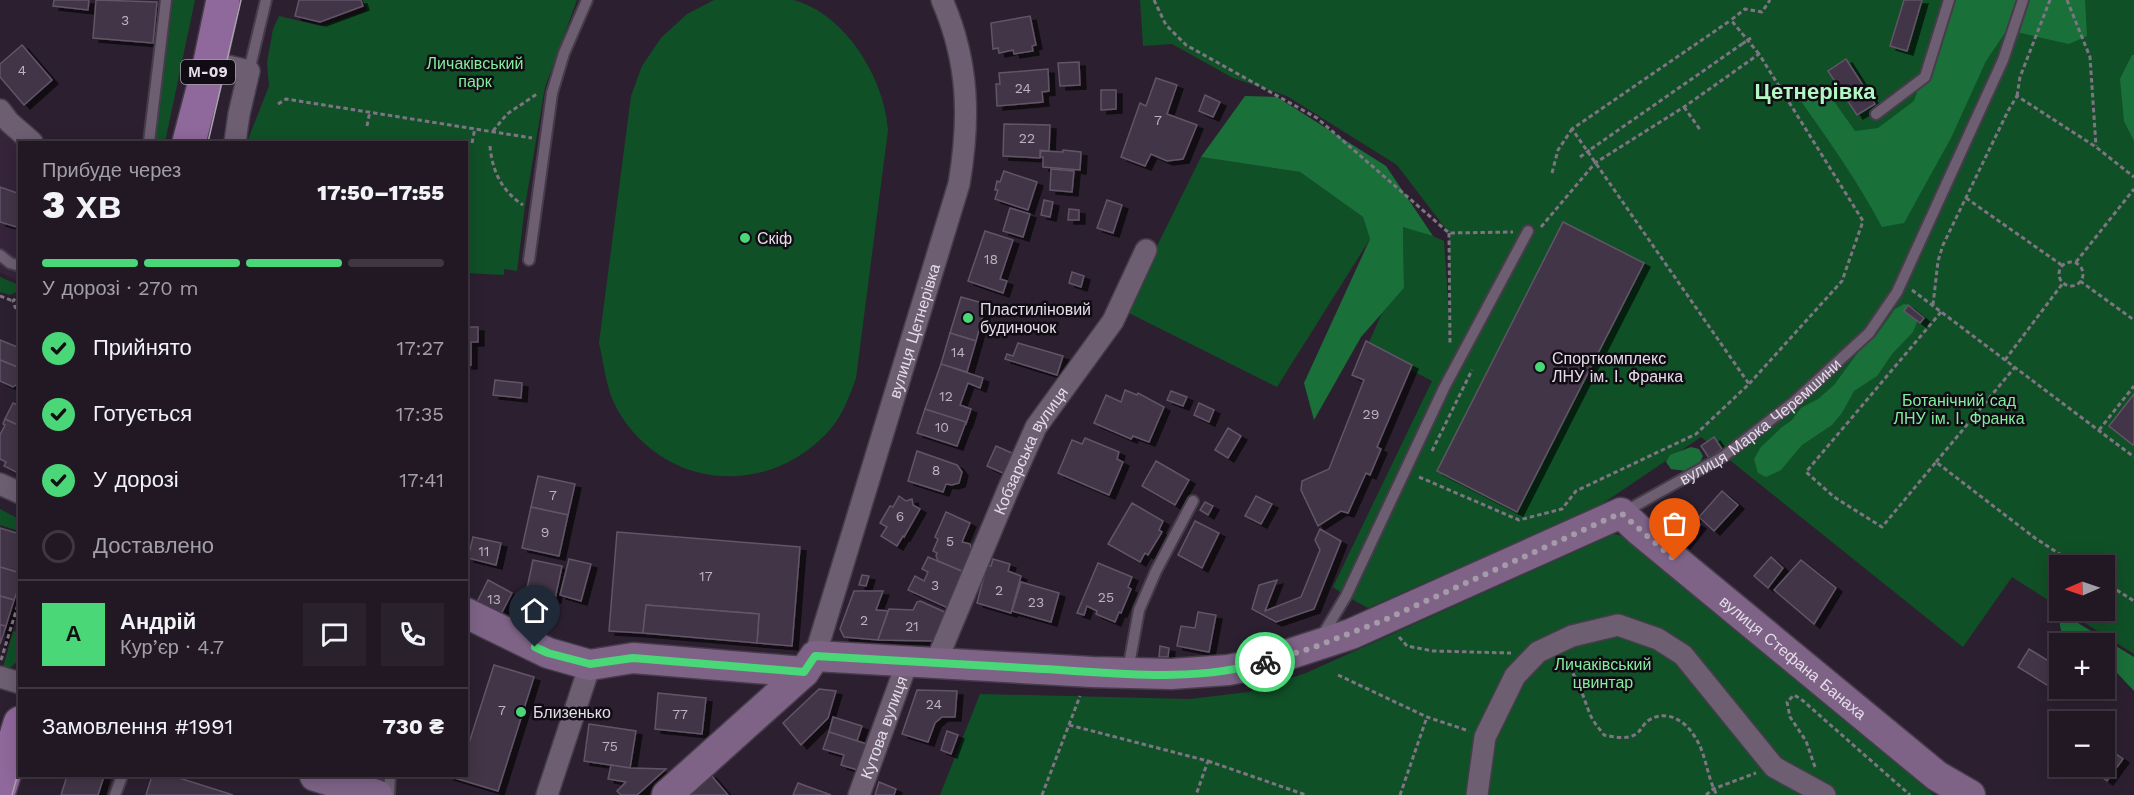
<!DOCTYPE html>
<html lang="uk">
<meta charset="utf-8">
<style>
:root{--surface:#211824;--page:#29212c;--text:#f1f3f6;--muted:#a2a0a6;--line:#3e3741;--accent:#49d778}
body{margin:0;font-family:"Work Sans",sans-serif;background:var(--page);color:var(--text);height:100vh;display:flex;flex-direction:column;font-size:22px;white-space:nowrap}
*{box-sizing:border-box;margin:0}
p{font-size:20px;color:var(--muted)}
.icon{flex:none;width:33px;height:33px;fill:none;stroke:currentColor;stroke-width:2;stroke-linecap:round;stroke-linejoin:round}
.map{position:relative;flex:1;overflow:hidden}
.side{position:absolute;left:18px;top:141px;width:450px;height:636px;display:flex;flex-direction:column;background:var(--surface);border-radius:0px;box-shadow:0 3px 15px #0003,0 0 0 2px var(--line)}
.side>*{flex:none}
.needle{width:39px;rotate:268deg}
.tools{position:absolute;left:2049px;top:555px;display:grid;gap:12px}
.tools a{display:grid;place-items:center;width:66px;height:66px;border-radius:0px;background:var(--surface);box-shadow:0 3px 15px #0003,0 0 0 2px var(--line);font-size:30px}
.pin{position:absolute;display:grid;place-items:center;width:51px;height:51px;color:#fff;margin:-62px -26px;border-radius:50% 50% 50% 0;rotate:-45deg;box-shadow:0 0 6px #0007}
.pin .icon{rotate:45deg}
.courier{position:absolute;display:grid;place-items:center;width:60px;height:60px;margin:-30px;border:4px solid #49d778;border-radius:50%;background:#fff;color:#222;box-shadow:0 2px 8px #0007}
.summary em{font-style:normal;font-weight:800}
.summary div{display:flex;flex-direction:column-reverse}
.summary{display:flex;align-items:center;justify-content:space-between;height:102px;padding:0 24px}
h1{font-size:39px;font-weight:800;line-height:45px}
.bar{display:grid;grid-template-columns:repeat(4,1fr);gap:9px 6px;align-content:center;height:72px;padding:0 24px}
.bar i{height:8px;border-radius:4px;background:var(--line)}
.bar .active{background:var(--accent)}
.bar p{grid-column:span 4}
.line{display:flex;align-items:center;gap:15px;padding:0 24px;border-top:2px solid var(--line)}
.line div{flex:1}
.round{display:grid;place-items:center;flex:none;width:63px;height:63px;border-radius:0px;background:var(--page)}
ol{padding:0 24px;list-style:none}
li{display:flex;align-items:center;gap:18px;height:66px}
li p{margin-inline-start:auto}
li .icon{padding:6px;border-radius:50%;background:var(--accent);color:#111;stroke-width:4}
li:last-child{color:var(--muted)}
li i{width:33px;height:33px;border:3px solid var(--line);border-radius:50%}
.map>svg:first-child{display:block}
.built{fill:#35243a}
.green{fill:#105027}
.forest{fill:#1a7039}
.building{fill:#423547;stroke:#625467;stroke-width:1.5;filter:url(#shadow)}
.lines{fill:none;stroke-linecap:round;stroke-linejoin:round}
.lane-casing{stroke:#463c4a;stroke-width:14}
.street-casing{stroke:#463c4a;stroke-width:24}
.secondary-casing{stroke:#463c4a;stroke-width:33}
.primary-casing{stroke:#463c4a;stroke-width:36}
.path{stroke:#7f7483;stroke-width:3;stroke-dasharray:4.5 3;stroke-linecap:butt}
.lane{stroke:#6d5e72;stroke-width:10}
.street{stroke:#6d5e72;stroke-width:21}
.secondary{stroke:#7e6387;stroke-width:30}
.primary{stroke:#8f689c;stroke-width:33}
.tram{stroke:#aba2af;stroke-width:1.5}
.path-bridge{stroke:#7f7483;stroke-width:3;stroke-dasharray:4.5 3;stroke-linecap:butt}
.done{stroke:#a49aa8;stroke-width:6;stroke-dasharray:0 10.8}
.route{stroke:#49d778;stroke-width:8}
.poi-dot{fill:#49d778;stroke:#110c13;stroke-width:2}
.labels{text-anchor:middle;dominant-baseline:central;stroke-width:5;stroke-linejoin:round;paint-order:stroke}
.number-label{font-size:14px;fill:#bcb2c0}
.shield{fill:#110c13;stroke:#a59ea8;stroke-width:1.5}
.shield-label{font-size:15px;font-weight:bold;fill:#e4dce8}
.park-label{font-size:16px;fill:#83ed9e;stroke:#110c13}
.poi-label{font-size:16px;fill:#e4dce8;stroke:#110c13;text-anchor:start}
.street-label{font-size:16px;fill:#e4dce8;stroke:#110c13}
.district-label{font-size:22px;font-weight:bold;fill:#b2f7c1;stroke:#110c13}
</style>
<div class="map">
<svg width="2134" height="795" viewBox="0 0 2134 795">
<defs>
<filter id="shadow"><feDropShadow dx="6" dy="4" stdDeviation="0" flood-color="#0009"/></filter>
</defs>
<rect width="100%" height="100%" fill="#2c2030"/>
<path class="built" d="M0 124 20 142 19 282 0 272Z"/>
<g class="green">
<path d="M173 0H195L165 142H155Z"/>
<path d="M363 0H577L545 87 525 206 517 271 504 269V275L467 273 466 142H247L269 86 267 62 273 29 279 16 321 26 367 11Z"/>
<path d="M714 0C733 0 751 0 770 0 777 0 786 0 793 0 845 13 885 79 888 130L856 378C849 398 841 419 826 434 763 499 662 488 617 409 606 389 604 364 599 343L631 96 642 66 661 38 687 14Z"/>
<path d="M1140 0H2134V654L2066 611 2104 610V566H2060L2059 607 2012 577 1963 647 1701 437 1599 506 1368 608 1346 596 1333 587 1432 381 1367 347 1382 313 1404 288 1403 226 1433 236 1444 241 1450 329 1449 233 1397 165 1287 96 1233 78 1172 44 1143 46Z"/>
<path d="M1201 157 1300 172 1363 217 1370 239 1277 387 1125 311Z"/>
<path d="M0 277 19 285V291L10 295 0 292Z"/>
<path d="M0 509 19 519V531L0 525Z"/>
<path d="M1614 534 1640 540 1934 795H940L980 694 1190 699 1248 692 1306 673Z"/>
<path d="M19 629V660L10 668 3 667 13 632Z"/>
</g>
<g class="forest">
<path d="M1949 0H2085L2087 36 2069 44 2007 30 1986 61 1951 138 1904 223 1882 227C1857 180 1826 136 1795 93L1810 87 1831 97 1855 131 1878 128 1914 101Z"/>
<path d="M2132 55H2134V141L2124 121 2120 79Z"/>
<path d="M1245 96 1277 97 1386 166 1433 236 1403 227 1404 288 1361 337 1314 420 1304 383 1370 239 1363 217 1300 172 1201 157Z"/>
<path d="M1904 304 1909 305 1919 317 1913 332 1892 354 1877 376 1854 391 1842 413 1832 425 1802 445 1781 470 1766 477 1758 473 1754 459 1761 447 1782 427 1791 421 1801 408 1818 399 1834 385 1862 347 1875 337 1895 309Z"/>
<path d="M1691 447 1699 449 1703 456 1697 468 1686 471 1671 469 1666 462 1670 455Z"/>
<path d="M2060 619 2073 620 2134 657V691L2105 660 2104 644C2087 644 2057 645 2060 619Z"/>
</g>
<g class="building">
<path d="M54 0H89L88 10 53 6Z"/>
<path d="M96 0 157 2 153 43 93 38Z"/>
<path d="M299 0H361L363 6 320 22 295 16Z"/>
<path d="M1904 0H1922L1907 51 1890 46Z"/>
<path d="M1030 16 1036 45 1032 46 1033 51 1014 54 1013 50 999 53 998 48 993 49 991 23Z"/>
<path d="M22 45 52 80 24 105 0 77V64Z"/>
<path d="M1846 59 1875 104 1857 115 1828 71Z"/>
<path d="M1079 62 1080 85 1060 86 1058 63Z"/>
<path d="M1048 69 1049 91 1042 92 1043 102 997 106 996 84H1000L999 73Z"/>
<path d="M1156 78 1177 85 1167 114 1197 125 1183 159 1167 161 1151 154 1145 166 1121 157 1140 103 1146 106Z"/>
<path d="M1101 90H1116V109L1101 110Z"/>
<path d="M1205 95 1220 102 1213 117 1199 111Z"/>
<path d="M1004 124 1050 125 1049 151 1040 150V158L1003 156Z"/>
<path d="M1063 150 1081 152 1080 170 1043 167V157H1040L1041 151 1063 152Z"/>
<path d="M1051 169 1074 171 1072 192 1050 190Z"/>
<path d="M1004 171 1037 182 1028 210 995 199 998 190H995L997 181 1000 182Z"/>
<path d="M0 187 20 194V228L0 222Z"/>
<path d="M1044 200 1053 202 1050 217 1041 215Z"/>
<path d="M1107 200 1122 205 1113 233 1097 228Z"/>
<path d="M1010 208 1030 214 1023 237 1003 231Z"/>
<path d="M1069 209 1079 210V220H1068Z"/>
<path d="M1563 222 1644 263 1517 512 1437 471Z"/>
<path d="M985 231 1013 240 1000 279 1007 281 1003 293 968 281Z"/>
<path d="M1072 272 1084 276 1081 287 1069 283Z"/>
<path d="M961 297 986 304 976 341 950 333Z"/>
<path d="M1908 305 1924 318 1920 323 1904 311Z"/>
<path d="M466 327H478V342H471V365H466Z"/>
<path d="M950 333 976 341 967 372 941 364Z"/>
<path d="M0 340 20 348V368L0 360Z"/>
<path d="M1366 341 1412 365 1377 447 1381 449 1370 475 1366 473 1348 513 1341 511 1318 526 1301 490 1302 481 1329 469 1364 380 1352 375Z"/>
<path d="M1018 343 1063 356 1057 375 1005 359 1007 354 1013 356Z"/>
<path d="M0 360 20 368V382L13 387 0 381Z"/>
<path d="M941 364 983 378 980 388 968 383 960 405 971 409 966 424 925 409Z"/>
<path d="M495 380 522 383 521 398 493 395Z"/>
<path d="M1125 390 1137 395 1138 393 1164 407 1149 442 1133 436 1131 439 1094 423 1106 395 1121 402Z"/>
<path d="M1171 391 1187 397 1183 406 1167 400Z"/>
<path d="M2134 394V443L2133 445 2109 426Z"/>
<path d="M13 403 20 406V426L5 419Z"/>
<path d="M1199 403 1214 410 1209 422 1194 415Z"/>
<path d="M925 409 966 422 957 446 917 433Z"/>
<path d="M5 419 20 426V474L4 466 6 462 0 459V435L5 425 3 424Z"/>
<path d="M1228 428 1241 436 1228 458 1215 450Z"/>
<path d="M1714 437 1722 449 1709 458 1701 446Z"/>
<path d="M1085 438 1119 452 1117 459 1123 462 1109 495 1058 473 1072 440 1082 444Z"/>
<path d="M996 446 1014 454 1005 474 987 466Z"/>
<path d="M917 451 957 465 962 472 959 483 952 485 946 484 943 492 908 481Z"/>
<path d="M1156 461 1189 480 1175 505 1142 486Z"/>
<path d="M538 476 575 484 568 515 531 507Z"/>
<path d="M1722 491 1738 505 1714 531 1699 517Z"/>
<path d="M899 496 906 501 912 499 913 505 920 509 904 537 903 536 897 546 881 536 887 527 880 523 890 506 893 507Z"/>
<path d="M1256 496 1272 504 1261 524 1245 516Z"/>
<path d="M1668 501 1675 506 1677 503 1695 517 1693 520 1700 525 1684 545 1653 521Z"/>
<path d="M1205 502 1213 506 1208 515 1200 510Z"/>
<path d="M1132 503 1163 521 1159 530 1162 532 1148 555 1145 553 1140 562 1108 544Z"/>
<path d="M531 507 568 515 559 556 522 548Z"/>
<path d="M946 512 970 523 962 542 970 544 973 553 964 572 938 561 936 556 937 553 933 551 938 539 935 537Z"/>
<path d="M1195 521 1219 533 1202 568 1178 555Z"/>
<path d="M0 528 20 534V573L0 567Z"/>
<path d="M1320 529 1341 541 1314 609 1276 622 1252 609 1259 585 1277 580 1265 611 1301 597 1320 550 1315 540Z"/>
<path d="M617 532 800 547 792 646 757 643 759 614 646 605 643 633 609 631Z"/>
<path d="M473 537 501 543 496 565 468 558Z"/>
<path d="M928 557 964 572 948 608 908 590 915 576 924 581 928 572 922 569Z"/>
<path d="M1771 557 1783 568 1768 588 1754 576Z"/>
<path d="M569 559 591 564 581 601 560 595Z"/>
<path d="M993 559 1010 564 1008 571 1021 576 1011 613 977 603 987 565 991 566Z"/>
<path d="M533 560 562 566 555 599 526 593Z"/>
<path d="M1801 560 1836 588 1814 624 1774 590Z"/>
<path d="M1098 563 1132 577 1128 587 1131 589 1121 613 1119 612 1115 622 1096 614 1097 611 1087 606 1084 615 1077 613Z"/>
<path d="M0 567 20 573V584L14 600 0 596Z"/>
<path d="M862 575 869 576 866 586 859 585Z"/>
<path d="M488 580 512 593 500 616 476 604Z"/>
<path d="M1021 582 1059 593 1051 622 1012 611Z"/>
<path d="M854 591H883L876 610 888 611 878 640 844 637 840 629Z"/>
<path d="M0 596 14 600 6 626 0 625Z"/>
<path d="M920 601 947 613 934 641 878 640 889 609 913 610 917 602Z"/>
<path d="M646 605 759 614 757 643 643 633Z"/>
<path d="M1198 612 1216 615 1209 652 1177 646 1181 626 1195 628Z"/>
<path d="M0 625 6 626 0 644Z"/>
<path d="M1160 646 1169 648 1168 657H1159Z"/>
<path d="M2029 649 2060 668V684L2055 690 2018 667Z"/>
<path d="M494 665 534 677 498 791 448 776H466V742L469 743Z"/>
<path d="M819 689 836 691 828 718 801 745 783 723Z"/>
<path d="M917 690 957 691 955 717H942L935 723 928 742 902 734Z"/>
<path d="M658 693 706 698 702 734 655 729Z"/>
<path d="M833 717 862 726 857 741 829 732Z"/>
<path d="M589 724 636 731 630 768 584 761Z"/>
<path d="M947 731 958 735 951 754 941 750Z"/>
<path d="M829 732 870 745 861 771 841 765 844 755 823 749Z"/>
<path d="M2104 745 2123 759 2107 781 2087 766H2104Z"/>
<path d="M611 765 630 768 666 769 637 795H621L617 791 626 782 608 779Z"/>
<path d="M710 774 728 795H686Z"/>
<path d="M67 776H104L98 795H61Z"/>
<path d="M152 776H173L233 795H146Z"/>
<path d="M879 782 896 789 894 795H875Z"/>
<path d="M798 783 831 795H793Z"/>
</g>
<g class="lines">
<defs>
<g id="lane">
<path d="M249 71 266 0"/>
<path d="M1876 114 1925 77 1949 0"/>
<path d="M149 142 166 0"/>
<path d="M0 255 10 263 20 266"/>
<path d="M529 260 552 93 564 53 587 0"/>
<path id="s1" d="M1624 512 1724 456 1794 402 1869 333 1897 292 2003 60 2023 0"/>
<path d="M1322 636 1346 596 1444 388 1528 231"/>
<path d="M1128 670 1139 610 1156 571 1193 501"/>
<path d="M115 795 122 776"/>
<path d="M389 795 390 776"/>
</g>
<g id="street">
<path d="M210 62 249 71 239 114 235 142"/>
<path d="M0 110 9 122 32 142"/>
<path d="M0 484 20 493"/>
<path id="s2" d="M815 656 959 184C970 119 969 62 942 0"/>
<path id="s3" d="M936 662 1008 490 1036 427 1113 321 1146 250"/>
<path d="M0 677 20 683"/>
<path d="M547 795 590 665"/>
<path id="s4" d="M859 795 908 660"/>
<path d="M1477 795 1485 737 1515 676 1538 652 1572 636 1618 625 1658 639 1683 655 1774 767 1825 795"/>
</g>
<g id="secondary">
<path d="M466 613 548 653 590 665 633 658 804 672"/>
<path d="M315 776 377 795"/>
<path id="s5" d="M667 795 804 672 815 656 1092 672 1171 674 1228 670 1259 664 1351 634 1621 513 1640 531 1937 776 1970 795"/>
</g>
<g id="primary">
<path d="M189 142 210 62 223 0"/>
<path d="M0 788 20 723"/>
</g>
</defs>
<use href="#lane" class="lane-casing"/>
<use href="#street" class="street-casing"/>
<use href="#secondary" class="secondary-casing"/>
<use href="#primary" class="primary-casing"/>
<g class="path">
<path d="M1154 0 1166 25 1186 45 1317 118 1449 233 1513 232"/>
<path d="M2067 0 2090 57 2096 146"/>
<path d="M1759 54 1731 20 1745 9 1762 12 1770 0"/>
<path d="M2017 96 2020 77 2050 0"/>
<path d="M278 104 286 99 532 138"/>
<path d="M1684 107 1701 131"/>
<path d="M367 126 370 111"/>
<path d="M493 131 507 114 537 94"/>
<path d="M472 143 475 128"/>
<path d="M490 146C492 171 502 191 523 205"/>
<path d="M1591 149 1742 44"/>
<path d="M1552 173 1558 150 1572 129"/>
<path d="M1966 198 2063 266"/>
<path d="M1541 227 1595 163 1684 107 1759 54 1863 221 1842 281 1749 384"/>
<path d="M1449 233 1450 345"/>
<path d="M2076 262 2134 189"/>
<circle cx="2071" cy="274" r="12"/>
<path d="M2080 281 2134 320"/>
<path d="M1912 290 2134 457"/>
<path d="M20 293 13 301 15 307 20 311"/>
<path d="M0 296 13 301"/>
<path d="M1933 305 1938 261 1943 245 2008 111 2017 96 2096 147 2134 177"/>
<path d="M1941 312 1806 472 1834 497 1882 527 1936 462 2035 538 2078 566"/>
<path d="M2005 360 2063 283"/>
<path d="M2099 430 2134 386"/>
<path d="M1432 451 1472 370"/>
<path d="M1936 462 2015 367"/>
<path d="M1419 477 1519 520 1562 509 1576 491 1696 434 1749 384 1572 129 1731 20"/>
<path d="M2104 582 2134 601"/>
<path d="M1399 637 1407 646 1433 651 1511 653"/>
<path d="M1 660 20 598"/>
<path d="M1563 662C1579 676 1582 695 1590 714 1593 722 1599 728 1604 735 1614 737 1627 740 1636 734 1641 731 1643 724 1649 720 1665 710 1683 719 1693 734 1707 753 1706 776 1717 795"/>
<path d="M1338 675 1427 717 1469 731"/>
<path d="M1069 725 1208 761 1196 795"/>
<path d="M1208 761 1306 795"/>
<path d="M1815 767 1806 741 1790 717 1787 702 1794 695 1801 699 1910 795"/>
<path d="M1042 795 1080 696"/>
<path d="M1400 795 1427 717"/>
<path d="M1706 795 1713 789 1756 773"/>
</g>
<use href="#lane" class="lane"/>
<use href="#street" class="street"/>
<use href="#secondary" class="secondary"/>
<use href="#primary" class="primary"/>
<g class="tram">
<path d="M208 142 241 0"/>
<path d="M12 795 20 766"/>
</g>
<g class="path-bridge">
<path d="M1742 44 1751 38"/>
<path d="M1580 157 1591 149"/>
</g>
</g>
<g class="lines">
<path class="done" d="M1265 662 1312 648 1384 620 1621 513 1675 560"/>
<path class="route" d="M535 647 548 653 590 664 633 658 804 672 815 656C891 660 967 664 1043 669 1116 673 1194 683 1265 662"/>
</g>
<g class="poi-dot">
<circle cx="745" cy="238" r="6"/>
<circle cx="968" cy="318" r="6"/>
<circle cx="1540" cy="367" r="6"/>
<circle cx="521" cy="712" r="6"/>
</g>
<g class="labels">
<g class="number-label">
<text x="125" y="20">3</text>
<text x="22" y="70">4</text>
<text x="1023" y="88">24</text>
<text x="1158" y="120">7</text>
<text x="1027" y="138">22</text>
<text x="991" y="259">18</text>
<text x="958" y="352">14</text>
<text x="946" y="396">12</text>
<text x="1371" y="414">29</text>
<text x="942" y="427">10</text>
<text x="936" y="470">8</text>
<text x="553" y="495">7</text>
<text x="900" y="516">6</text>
<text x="545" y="532">9</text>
<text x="950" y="541">5</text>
<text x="484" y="551">11</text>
<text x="706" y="576">17</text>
<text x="935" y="585">3</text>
<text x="999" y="590">2</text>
<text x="1106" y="597">25</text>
<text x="494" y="599">13</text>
<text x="1036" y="602">23</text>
<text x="864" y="620">2</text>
<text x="912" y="626">21</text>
<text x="934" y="704">24</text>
<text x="502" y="710">7</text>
<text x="680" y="714">77</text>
<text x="610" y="746">75</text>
</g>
<rect class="shield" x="181" y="60" width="54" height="24" rx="4.5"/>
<g class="shield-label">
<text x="208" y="72">М-09</text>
</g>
<g class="park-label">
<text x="475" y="63">Личаківський<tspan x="475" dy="18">парк</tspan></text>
<text x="1959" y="400">Ботанічний сад<tspan x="1959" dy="18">ЛНУ ім. І. Франка</tspan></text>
<text x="1603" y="664">Личаківський<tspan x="1603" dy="18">цвинтар</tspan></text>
</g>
<g class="poi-label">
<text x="757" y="238">Скіф</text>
<text x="980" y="309">Пластиліновий<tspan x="980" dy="18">будиночок</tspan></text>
<text x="1552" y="358">Спорткомплекс<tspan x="1552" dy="18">ЛНУ ім. І. Франка</tspan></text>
<text x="533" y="712">Близенько</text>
</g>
<g class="street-label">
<text stroke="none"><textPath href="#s2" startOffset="340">вулиця Цетнерівка</textPath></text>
<text stroke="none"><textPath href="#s1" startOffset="164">вулиця Марка Черемшини</textPath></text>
<text stroke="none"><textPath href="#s3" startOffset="232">Кобзарська вулиця</textPath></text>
<text stroke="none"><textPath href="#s5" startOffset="1266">вулиця Стефана Банаха</textPath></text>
<text stroke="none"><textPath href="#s4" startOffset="72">Кутова вулиця</textPath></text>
</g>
<g class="district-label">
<text x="1815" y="91">Цетнерівка</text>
</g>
</g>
</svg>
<div class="tools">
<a><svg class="needle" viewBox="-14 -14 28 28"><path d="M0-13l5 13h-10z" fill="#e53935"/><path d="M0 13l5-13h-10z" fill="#a2a0a6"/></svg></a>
<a>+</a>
<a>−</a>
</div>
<div class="pin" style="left:1675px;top:560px;background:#ea580c"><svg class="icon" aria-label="bag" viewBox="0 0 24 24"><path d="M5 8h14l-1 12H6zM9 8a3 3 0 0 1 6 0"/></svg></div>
<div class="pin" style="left:535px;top:647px;background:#1f2937"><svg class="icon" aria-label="home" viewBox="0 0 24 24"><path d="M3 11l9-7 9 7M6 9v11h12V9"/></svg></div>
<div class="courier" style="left:1265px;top:662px"><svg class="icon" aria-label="bike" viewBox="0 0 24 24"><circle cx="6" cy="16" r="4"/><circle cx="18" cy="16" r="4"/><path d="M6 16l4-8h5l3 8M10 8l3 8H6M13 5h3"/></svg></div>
<section class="side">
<div class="summary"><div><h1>3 хв</h1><p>Прибуде через</p></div><em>17:50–17:55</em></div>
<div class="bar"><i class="active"></i><i class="active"></i><i class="active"></i><i></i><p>У дорозі · 270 m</p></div>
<ol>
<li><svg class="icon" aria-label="check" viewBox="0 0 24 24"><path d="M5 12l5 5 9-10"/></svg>Прийнято<p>17:27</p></li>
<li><svg class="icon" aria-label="check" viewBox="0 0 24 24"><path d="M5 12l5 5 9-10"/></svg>Готується<p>17:35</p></li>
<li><svg class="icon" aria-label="check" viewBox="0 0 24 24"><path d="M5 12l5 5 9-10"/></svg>У дорозі<p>17:41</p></li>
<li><i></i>Доставлено</li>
</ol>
<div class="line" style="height:108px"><b class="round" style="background:var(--accent);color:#111">А</b><div><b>Андрій</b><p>Кур’єр · 4.7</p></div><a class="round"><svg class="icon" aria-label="chat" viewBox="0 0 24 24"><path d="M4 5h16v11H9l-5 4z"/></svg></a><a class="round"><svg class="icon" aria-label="phone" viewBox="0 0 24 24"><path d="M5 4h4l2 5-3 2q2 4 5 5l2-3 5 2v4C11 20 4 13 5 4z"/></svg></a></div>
<div class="line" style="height:78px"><div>Замовлення #1991</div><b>730 ₴</b></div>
</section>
</div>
